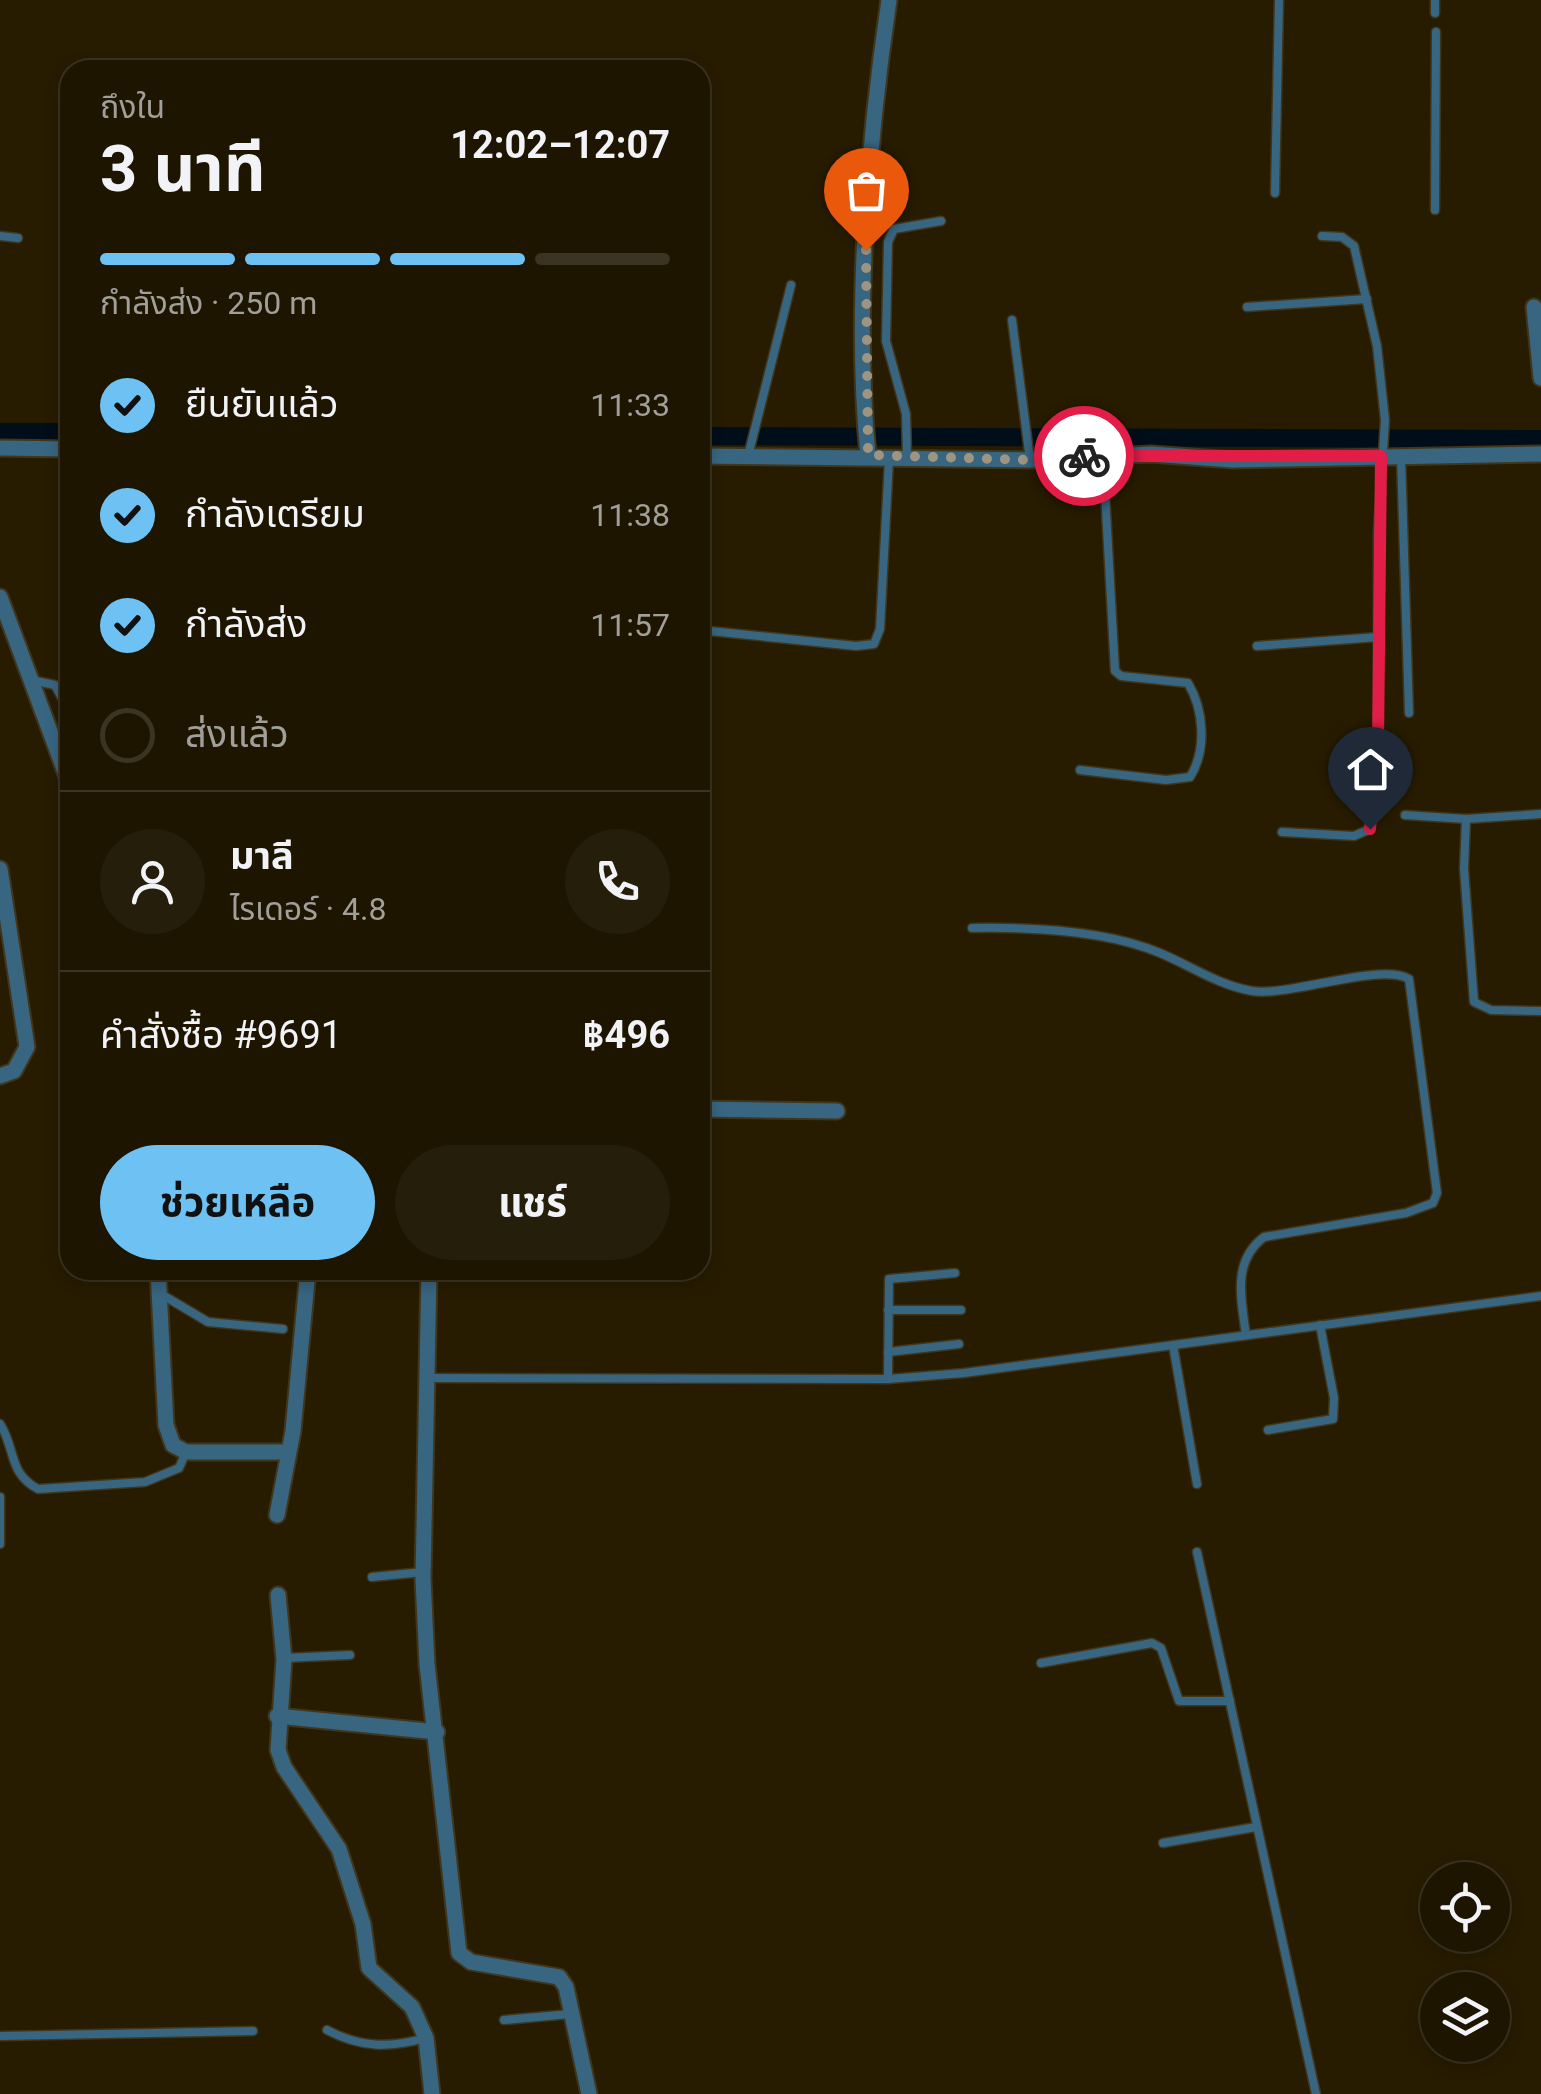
<!DOCTYPE html>
<html lang="th">
<meta charset="utf-8">
<style>
:root{--surface:#1d1500;--page:#251e0a;--text:#f1f3f6;--muted:#a09f99;--line:#3b3422;--accent:#6ec2f3}
body{margin:0;font-family:Roboto,"Noto Sans Thai",sans-serif;background:var(--page);color:var(--text);height:100vh;display:flex;flex-direction:column;font-size:38px;white-space:nowrap}
*{box-sizing:border-box;margin:0}
p{font-size:32px;color:var(--muted)}
.icon{flex:none;width:55px;height:55px;fill:none;stroke:currentColor;stroke-width:2;stroke-linecap:round;stroke-linejoin:round}
.map{position:relative;flex:1;overflow:hidden}
.sheet{position:absolute;left:60px;top:60px;width:650px;height:1220px;display:flex;flex-direction:column;background:var(--surface);border-radius:30px;box-shadow:0 5px 15px #0003,0 0 0 2px var(--line)}
.sheet>*{flex:none}
.tools{position:absolute;left:1420px;top:1862px;display:grid;gap:20px}
.tools a{display:grid;place-items:center;width:90px;height:90px;border-radius:50%;background:var(--surface);box-shadow:0 5px 15px #0003,0 0 0 2px var(--line);font-size:50px}
.pin{position:absolute;display:grid;place-items:center;width:85px;height:85px;color:#fff;margin:-102px -42px;border-radius:50% 50% 50% 0;rotate:-45deg;box-shadow:0 0 10px #0007}
.pin .icon{rotate:45deg}
.courier{position:absolute;display:grid;place-items:center;width:100px;height:100px;margin:-50px;border:8px solid #e11d48;border-radius:50%;background:#fff;color:#222;box-shadow:0 2px 12px #0007}
.headline em{font-style:normal;font-weight:700}
.headline div{display:flex;flex-direction:column-reverse}
.headline{display:flex;align-items:center;justify-content:space-between;height:170px;padding:0 40px}
h1{font-size:65px;font-weight:700;line-height:75px}
.bar{display:grid;grid-template-columns:repeat(4,1fr);gap:15px 10px;align-content:center;height:120px;padding:0 40px}
.bar i{height:12px;border-radius:8px;background:var(--line)}
.bar .active{background:var(--accent)}
.bar p{grid-column:span 4}
.line{display:flex;align-items:center;gap:25px;padding:0 40px;border-top:2px solid var(--line)}
.line div{flex:1}
.round{display:grid;place-items:center;flex:none;width:105px;height:105px;border-radius:52px;background:var(--page)}
ol{padding:0 40px;list-style:none}
li{display:flex;align-items:center;gap:30px;height:110px}
li p{margin-inline-start:auto}
li .icon{padding:10px;border-radius:50%;background:var(--accent);color:#111;stroke-width:4}
li:last-child{color:var(--muted)}
li i{width:55px;height:55px;border:5px solid var(--line);border-radius:50%}
.cta{display:flex;gap:20px;margin-top:auto;padding:20px 40px}
.cta a{flex:1;height:115px;border-radius:60px;background:var(--accent);color:#111;font-size:40px;font-weight:700;line-height:115px;text-align:center}
.cta a+a{background:var(--page);color:var(--text)}
.map>svg:first-child{display:block}
.lines{fill:none;stroke-linecap:round;stroke-linejoin:round}
.canal{stroke:#000e19;stroke-width:18}
.lane-casing{stroke:#40361c;stroke-width:11}
.street-casing{stroke:#40361c;stroke-width:19}
.lane{stroke:#386580;stroke-width:8}
.street{stroke:#386580;stroke-width:15}
.done{stroke:#9d9581;stroke-width:10;stroke-dasharray:0 18}
.route{stroke:#e11d48;stroke-width:12}
</style>
<div class="map">
<svg width="1541" height="2094" viewBox="0 0 1541 2094">
<rect width="100%" height="100%" fill="#271c00"/>
<g class="lines">
<g class="canal">
<path d="M0 432H70"/>
<path d="M700 436 1541 439"/>
</g>
<defs>
<g id="lane">
<path d="M1435 0V13"/>
<path d="M1275 193 1279 0"/>
<path d="M1435 210 1436 32"/>
<path d="M0 236 18 238"/>
<path d="M1247 307 1367 299"/>
<path d="M1012 320 1030 460"/>
<path d="M748 456 791 285"/>
<path d="M907 456 906 414 886 341 888 242 894 229 941 221"/>
<path d="M1401 457 1409 713"/>
<path d="M700 630 856 646 874 644 880 629 889 460"/>
<path d="M1257 646 1378 637"/>
<path d="M31 680 55 685 70 713"/>
<path d="M1080 770 1166 780 1190 777C1207 750 1204 710 1188 683L1121 676 1115 671 1103 457"/>
<path d="M1405 815 1466 819 1541 814"/>
<path d="M1466 819 1464 869 1474 1002 1491 1010 1541 1011"/>
<path d="M1282 832 1354 836 1370 829 1378 746V532L1385 420 1377 346 1354 246 1342 237 1322 236"/>
<path d="M972 928C1030 927 1106 930 1160 953 1191 966 1218 985 1252 991 1289 997 1380 962 1409 979L1437 1193 1433 1203 1406 1213 1264 1237C1232 1261 1241 1298 1246 1335"/>
<path d="M161 1294 208 1322 283 1329"/>
<path d="M888 1310H961"/>
<path d="M1173 1345 1197 1484"/>
<path d="M888 1352 959 1344"/>
<path d="M428 1378 888 1379 964 1373 1541 1296"/>
<path d="M888 1379 889 1279 955 1273"/>
<path d="M0 1424C16 1449 8 1473 38 1489L145 1482 179 1468 186 1452"/>
<path d="M1268 1430 1333 1419 1334 1398 1320 1325"/>
<path d="M0 1497V1544"/>
<path d="M1197 1552 1316 2094"/>
<path d="M372 1577 423 1572"/>
<path d="M284 1658 350 1655"/>
<path d="M1041 1663 1152 1643 1161 1648 1179 1701H1230"/>
<path d="M1163 1843 1256 1827"/>
<path d="M504 2020 570 2014"/>
<path d="M327 2030C361 2048 389 2048 426 2038"/>
<path d="M0 2036 253 2031"/>
</g>
<g id="street">
<path d="M1534 307 1541 378"/>
<path d="M0 448 70 449"/>
<path d="M868 455C854 314 868 141 889 0"/>
<path d="M700 456 1030 460 1151 454 1233 460 1541 454"/>
<path d="M0 597 70 785"/>
<path d="M0 869 27 1047 14 1071 0 1076"/>
<path d="M700 1109 837 1111"/>
<path d="M158 1270 166 1425 173 1445 186 1452H286"/>
<path d="M429 1270 423 1579 427 1664 459 1953 471 1962 559 1977 566 1987 589 2094"/>
<path d="M277 1515 293 1431 308 1270"/>
<path d="M278 1595 284 1659 278 1750 284 1767 339 1849 363 1924 369 1968 412 2007 426 2038 432 2094"/>
<path d="M277 1716 437 1732"/>
</g>
</defs>
<use href="#lane" class="lane-casing"/>
<use href="#street" class="street-casing"/>
<use href="#lane" class="lane"/>
<use href="#street" class="street"/>
</g>
<g class="lines">
<path class="done" d="M866 250 868 455 1030 460 1084 456"/>
<path class="route" d="M1084 456H1381L1378 746 1370 829"/>
</g>
</svg>
<div class="tools">
<a><svg class="icon" aria-label="locate" viewBox="0 0 24 24"><circle cx="12" cy="12" r="6"/><path d="M12 2v4M12 18v4M2 12h4M18 12h4"/></svg></a>
<a><svg class="icon" aria-label="layers" viewBox="0 0 24 24"><path d="M12 4l9 5-9 5-9-5zM3 14l9 5 9-5"/></svg></a>
</div>
<div class="pin" style="left:866px;top:250px;background:#ea580c"><svg class="icon" aria-label="bag" viewBox="0 0 24 24"><path d="M5 8h14l-1 12H6zM9 8a3 3 0 0 1 6 0"/></svg></div>
<div class="pin" style="left:1370px;top:829px;background:#1f2937"><svg class="icon" aria-label="home" viewBox="0 0 24 24"><path d="M3 11l9-7 9 7M6 9v11h12V9"/></svg></div>
<div class="courier" style="left:1084px;top:456px"><svg class="icon" aria-label="bike" viewBox="0 0 24 24"><circle cx="6" cy="16" r="4"/><circle cx="18" cy="16" r="4"/><path d="M6 16l4-8h5l3 8M10 8l3 8H6M13 5h3"/></svg></div>
<section class="sheet">
<div class="headline"><div><h1>3 นาที</h1><p>ถึงใน</p></div><em>12:02–12:07</em></div>
<div class="bar"><i class="active"></i><i class="active"></i><i class="active"></i><i></i><p>กำลังส่ง · 250 m</p></div>
<ol>
<li><svg class="icon" aria-label="check" viewBox="0 0 24 24"><path d="M5 12l5 5 9-10"/></svg>ยืนยันแล้ว<p>11:33</p></li>
<li><svg class="icon" aria-label="check" viewBox="0 0 24 24"><path d="M5 12l5 5 9-10"/></svg>กำลังเตรียม<p>11:38</p></li>
<li><svg class="icon" aria-label="check" viewBox="0 0 24 24"><path d="M5 12l5 5 9-10"/></svg>กำลังส่ง<p>11:57</p></li>
<li><i></i>ส่งแล้ว</li>
</ol>
<div class="line" style="height:180px"><a class="round"><svg class="icon" aria-label="person" viewBox="0 0 24 24"><circle cx="12" cy="8" r="4"/><path d="M4 21q1-7 8-7t8 7"/></svg></a><div><b>มาลี</b><p>ไรเดอร์ · 4.8</p></div><a class="round"><svg class="icon" aria-label="phone" viewBox="0 0 24 24"><path d="M5 4h4l2 5-3 2q2 4 5 5l2-3 5 2v4C11 20 4 13 5 4z"/></svg></a></div>
<div class="line" style="height:130px"><div>คำสั่งซื้อ #9691</div><b>฿496</b></div>
<div class="cta"><a>ช่วยเหลือ</a><a>แชร์</a></div>
</section>
</div>
